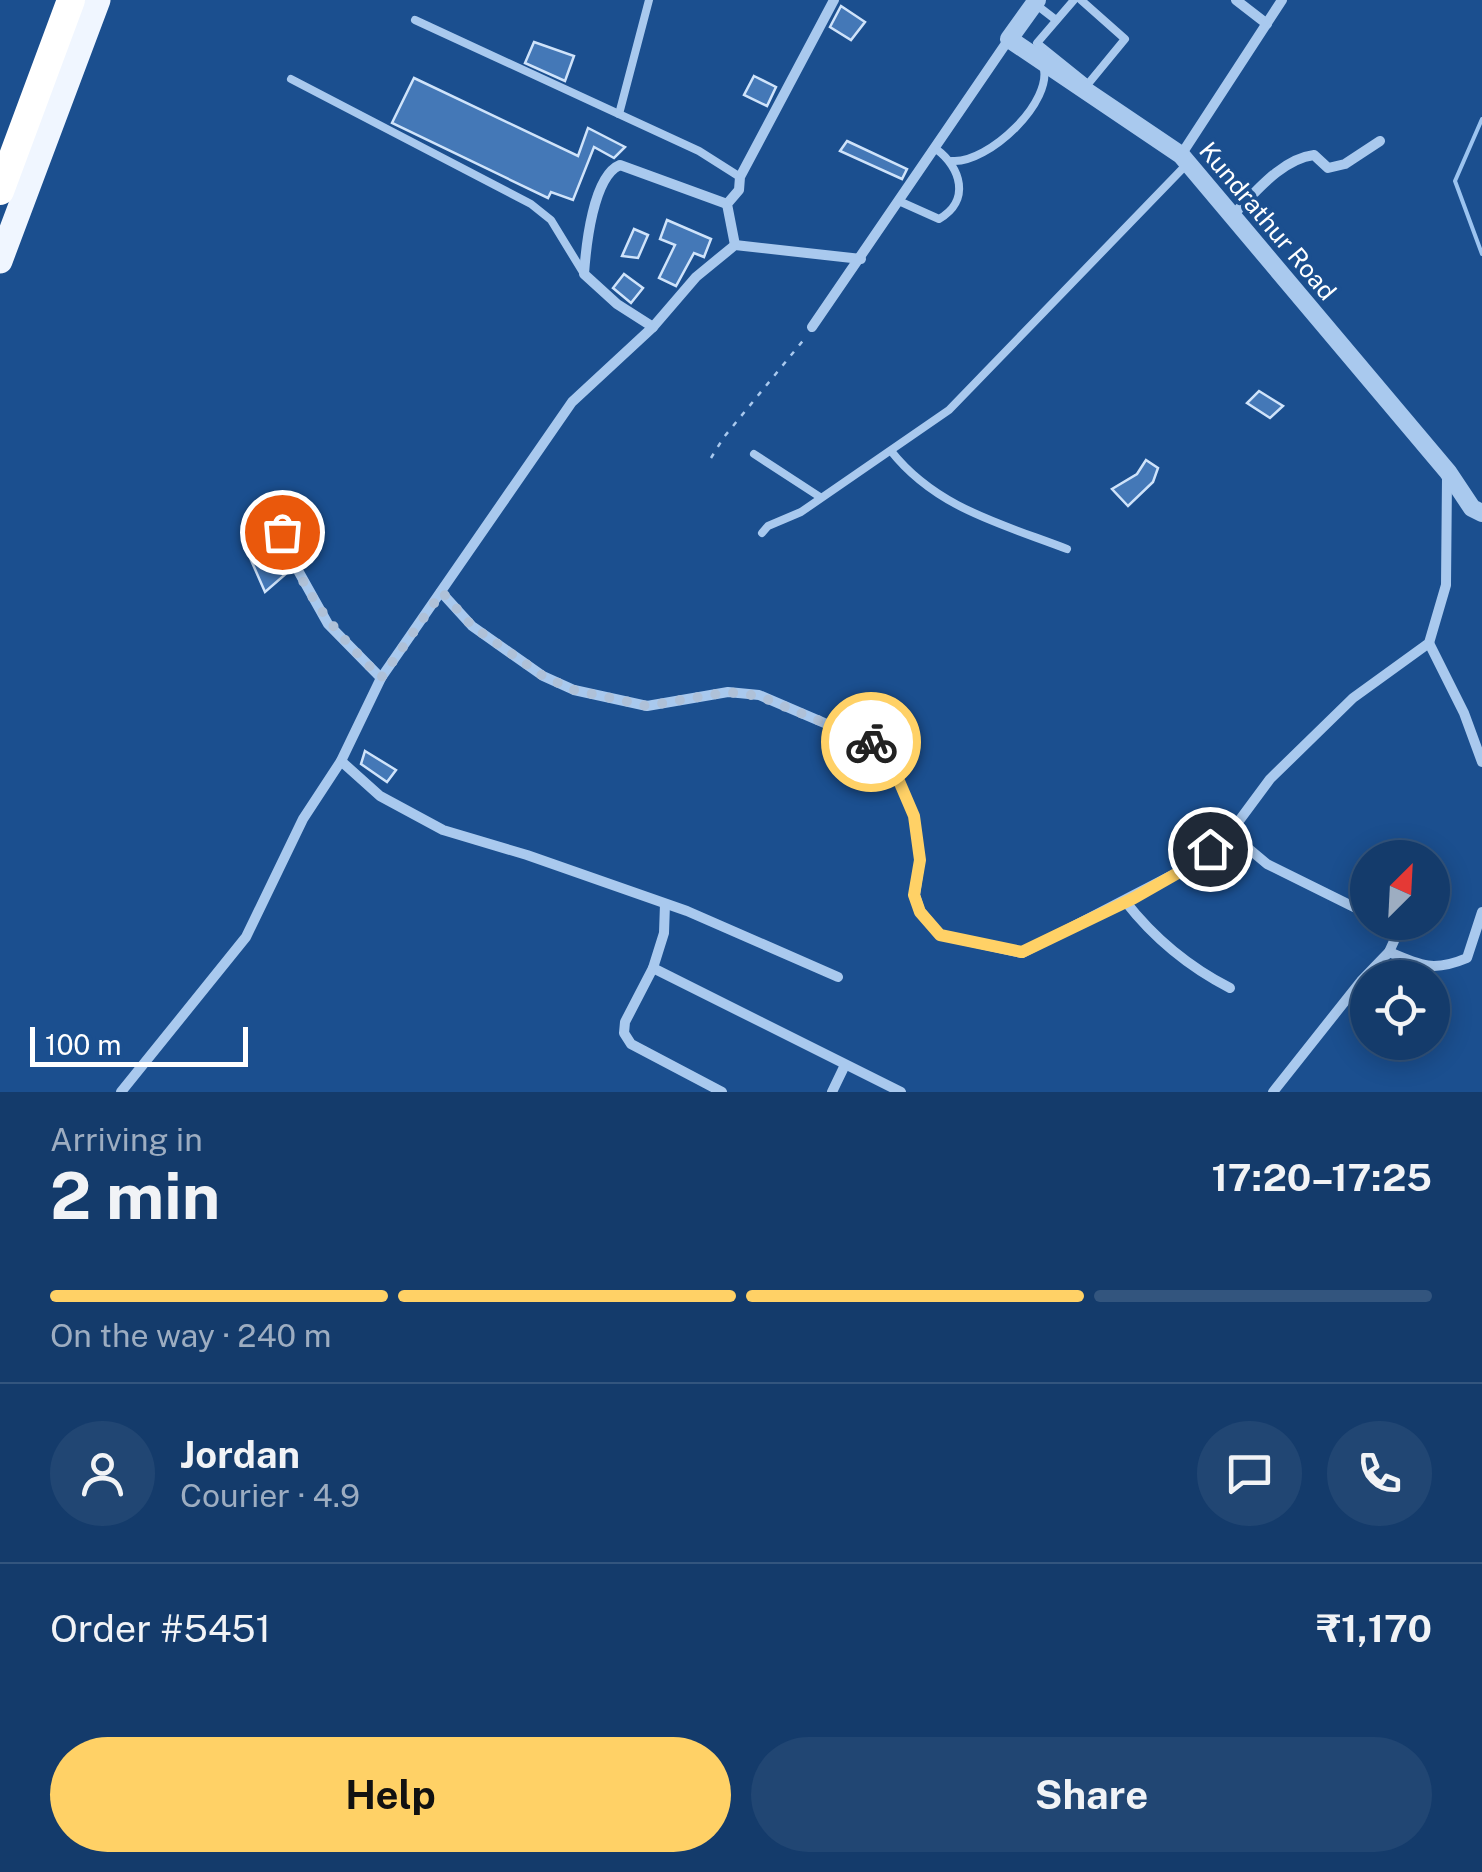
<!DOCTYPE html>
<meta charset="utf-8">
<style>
:root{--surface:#143b6b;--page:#214673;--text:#f1f3f6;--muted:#9dadc1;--line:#33557e;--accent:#ffd166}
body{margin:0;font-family:"Public Sans",sans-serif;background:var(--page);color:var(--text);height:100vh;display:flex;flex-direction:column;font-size:38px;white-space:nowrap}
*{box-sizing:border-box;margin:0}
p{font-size:32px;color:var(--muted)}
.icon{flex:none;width:55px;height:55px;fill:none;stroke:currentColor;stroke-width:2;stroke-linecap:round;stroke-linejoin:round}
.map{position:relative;height:1092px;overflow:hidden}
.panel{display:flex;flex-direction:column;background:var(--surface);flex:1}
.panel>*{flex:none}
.needle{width:65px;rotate:24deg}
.tools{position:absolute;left:1350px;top:840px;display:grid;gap:20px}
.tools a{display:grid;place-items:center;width:100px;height:100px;border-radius:50%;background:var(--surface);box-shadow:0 5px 25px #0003,0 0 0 2px var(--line);font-size:50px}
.scale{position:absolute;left:30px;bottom:25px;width:218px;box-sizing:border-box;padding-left:10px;border:5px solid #fff;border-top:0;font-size:28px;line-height:35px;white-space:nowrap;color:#fff;-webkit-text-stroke:8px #1b4f8f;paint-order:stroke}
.pin{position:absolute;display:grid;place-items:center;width:85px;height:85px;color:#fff;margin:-42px;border:5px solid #fff;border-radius:50%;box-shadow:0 2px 10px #0007}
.courier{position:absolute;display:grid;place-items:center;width:100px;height:100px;margin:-50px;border:8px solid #ffd166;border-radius:50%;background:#fff;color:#222;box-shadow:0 2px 12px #0007}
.summary em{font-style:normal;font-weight:700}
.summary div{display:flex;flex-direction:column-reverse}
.summary{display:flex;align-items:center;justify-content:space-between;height:170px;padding:0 50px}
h1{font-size:65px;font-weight:700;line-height:75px}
.bar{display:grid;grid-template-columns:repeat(4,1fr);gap:15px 10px;align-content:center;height:120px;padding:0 50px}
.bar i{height:12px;border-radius:8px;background:var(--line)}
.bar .current{background:var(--accent)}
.bar p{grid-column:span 4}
.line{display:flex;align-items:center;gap:25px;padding:0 50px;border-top:2px solid var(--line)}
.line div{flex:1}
.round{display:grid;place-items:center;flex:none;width:105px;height:105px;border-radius:52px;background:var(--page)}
.button{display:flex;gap:20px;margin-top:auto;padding:20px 50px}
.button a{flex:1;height:115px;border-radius:60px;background:var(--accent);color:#111;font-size:40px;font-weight:700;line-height:115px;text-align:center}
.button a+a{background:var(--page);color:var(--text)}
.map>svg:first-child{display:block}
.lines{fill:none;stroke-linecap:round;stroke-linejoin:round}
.stream{stroke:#9cc4f0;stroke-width:4}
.building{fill:#4478b7;stroke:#cfe3fa;stroke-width:2.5}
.path{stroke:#a9c9ee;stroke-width:2.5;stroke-dasharray:5 8;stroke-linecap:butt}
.service{stroke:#a9c9ee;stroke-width:8}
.minor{stroke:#a9c9ee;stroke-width:10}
.tertiary{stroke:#a9c9ee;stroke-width:18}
.primary{stroke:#f0f6ff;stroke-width:25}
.motorway{stroke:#fff;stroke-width:28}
.done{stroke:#afc1d8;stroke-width:10;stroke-dasharray:0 18}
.route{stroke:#ffd166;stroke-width:12}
.labels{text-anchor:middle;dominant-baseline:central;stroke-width:8;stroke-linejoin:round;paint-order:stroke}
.street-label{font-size:25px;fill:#fff;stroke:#1b4f8f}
</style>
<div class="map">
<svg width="1482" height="1092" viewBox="0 0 1482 1092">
<rect width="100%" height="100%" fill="#1b4f8f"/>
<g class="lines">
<path class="stream" d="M1482 119 1455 181 1482 254"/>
</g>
<g class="building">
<path d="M841 6 865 22 851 40 830 27Z"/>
<path d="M534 42 574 56 565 81 525 63Z"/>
<path d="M754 76 776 87 767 106 744 95Z"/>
<path d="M414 78 578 156 588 128 625 147 614 158 594 147 573 200 551 192 548 198 392 123Z"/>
<path d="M847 141 907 169 902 179 840 151Z"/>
<path d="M667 220 711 239 704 257 694 253 676 286 659 278 675 245 660 239Z"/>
<path d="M634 229 648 235 638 258 622 256Z"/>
<path d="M624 274 643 288 631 303 613 288Z"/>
<path d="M1259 391 1283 406 1270 418 1247 403Z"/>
<path d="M1146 460 1158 468 1153 482 1128 506 1112 489 1137 474Z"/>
<path d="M273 544 288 572 265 592 247 551Z"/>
<path d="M365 751 396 770 387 782 361 764Z"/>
</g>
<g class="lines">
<path class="path" d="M711 458 724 437 806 337"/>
<g class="service">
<path d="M1074 0 1037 43 1088 84 1125 39 1081 0"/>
<path d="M1034 3 1056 20"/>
<path d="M415 20 699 151 740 177"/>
<path d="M291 79 531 204 551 220 584 274"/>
<path d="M619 114 649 0"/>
<path d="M952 161C988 164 1055 101 1043 65"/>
<path d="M901 202 939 219C971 201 961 167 936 149"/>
<path d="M891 451C936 508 1002 524 1067 549"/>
<path d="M754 454 820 497"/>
<path d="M762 533 768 526 801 512 949 410 1187 164"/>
</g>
<g class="minor">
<path d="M1236 0 1267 24"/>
<path d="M1181 155 1282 0"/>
<path d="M1232 216C1254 194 1281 159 1314 155L1328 168 1345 164 1380 141"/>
<path d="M735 245 727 204 739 190 740 177 834 0"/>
<path d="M653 327 617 304 584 274C586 246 593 176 620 165L727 204"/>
<path d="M812 327 1009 39"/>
<path d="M273 505 291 558 328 624 381 678"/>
<path d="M441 592 472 626 543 676 574 690 647 706 728 692 759 695 878 746 896 774 914 816 920 860 915 895 920 911 940 935 1022 953 1190 866 1230 833 1270 779 1353 698 1429 643 1446 585 1447 478"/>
<path d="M1429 643 1464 713 1482 762"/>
<path d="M341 761 380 796 443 830 527 855 687 911 838 977"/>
<path d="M1230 833 1267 864 1368 914"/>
<path d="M1125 901C1153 937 1189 967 1230 988"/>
<path d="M665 904 664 933 653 968 901 1092"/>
<path d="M1389 952C1421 966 1434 972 1467 958L1482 912"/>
<path d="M653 968 625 1022 624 1033 631 1044 722 1092"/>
<path d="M121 1092 246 937 303 819 341 761 381 678 572 402 653 327 696 277 735 245 861 259"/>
<path d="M832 1092 845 1065"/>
<path d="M1273 1092 1361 981 1389 952 1394 941 1392 931 1380 922"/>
</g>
<path class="tertiary" d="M1037 0 1009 39 1181 155 1448 472 1472 508 1482 513"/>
<path class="primary" d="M0 261 98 0"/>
<path class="motorway" d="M0 191 71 0"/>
</g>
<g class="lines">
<path class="done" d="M282 532C304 597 334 630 381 678L442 592 472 626 543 676 574 690 647 706 728 692 759 696 871 742"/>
<path class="route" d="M871 742 878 746 896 774 914 816 920 860 914 895 920 912 940 935 1022 952 1134 898 1190 866 1210 849"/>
</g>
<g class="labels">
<g class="street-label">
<text transform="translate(1268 221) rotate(50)">Kundrathur Road</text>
</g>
</g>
</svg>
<div class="tools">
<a><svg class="needle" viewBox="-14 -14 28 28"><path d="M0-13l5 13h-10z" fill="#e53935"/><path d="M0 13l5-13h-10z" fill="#9dadc1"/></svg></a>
<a><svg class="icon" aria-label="locate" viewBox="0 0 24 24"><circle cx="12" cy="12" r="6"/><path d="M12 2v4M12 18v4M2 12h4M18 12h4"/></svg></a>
</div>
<div class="scale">100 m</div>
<div class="pin" style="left:282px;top:532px;background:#ea580c"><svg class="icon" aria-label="bag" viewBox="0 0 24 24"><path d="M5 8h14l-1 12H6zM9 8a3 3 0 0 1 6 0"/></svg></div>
<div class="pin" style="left:1210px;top:849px;background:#1f2937"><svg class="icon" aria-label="home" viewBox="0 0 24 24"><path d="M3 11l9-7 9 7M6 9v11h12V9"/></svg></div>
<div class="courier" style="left:871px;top:742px"><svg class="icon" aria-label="bike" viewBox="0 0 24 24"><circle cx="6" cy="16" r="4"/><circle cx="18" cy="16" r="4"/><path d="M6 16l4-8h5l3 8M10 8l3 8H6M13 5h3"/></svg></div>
</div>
<section class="panel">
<div class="summary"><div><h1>2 min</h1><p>Arriving in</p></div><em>17:20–17:25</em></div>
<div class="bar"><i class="current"></i><i class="current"></i><i class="current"></i><i></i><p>On the way · 240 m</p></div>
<div class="line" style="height:180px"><a class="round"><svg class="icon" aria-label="person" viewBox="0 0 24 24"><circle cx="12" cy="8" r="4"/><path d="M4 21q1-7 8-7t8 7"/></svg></a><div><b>Jordan</b><p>Courier · 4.9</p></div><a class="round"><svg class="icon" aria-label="chat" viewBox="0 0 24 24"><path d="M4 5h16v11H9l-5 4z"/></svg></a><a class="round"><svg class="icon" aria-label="phone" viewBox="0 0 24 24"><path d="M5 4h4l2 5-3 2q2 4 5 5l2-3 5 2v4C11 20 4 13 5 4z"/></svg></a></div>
<div class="line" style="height:130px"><div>Order #5451</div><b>₹1,170</b></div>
<div class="button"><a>Help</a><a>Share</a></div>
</section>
